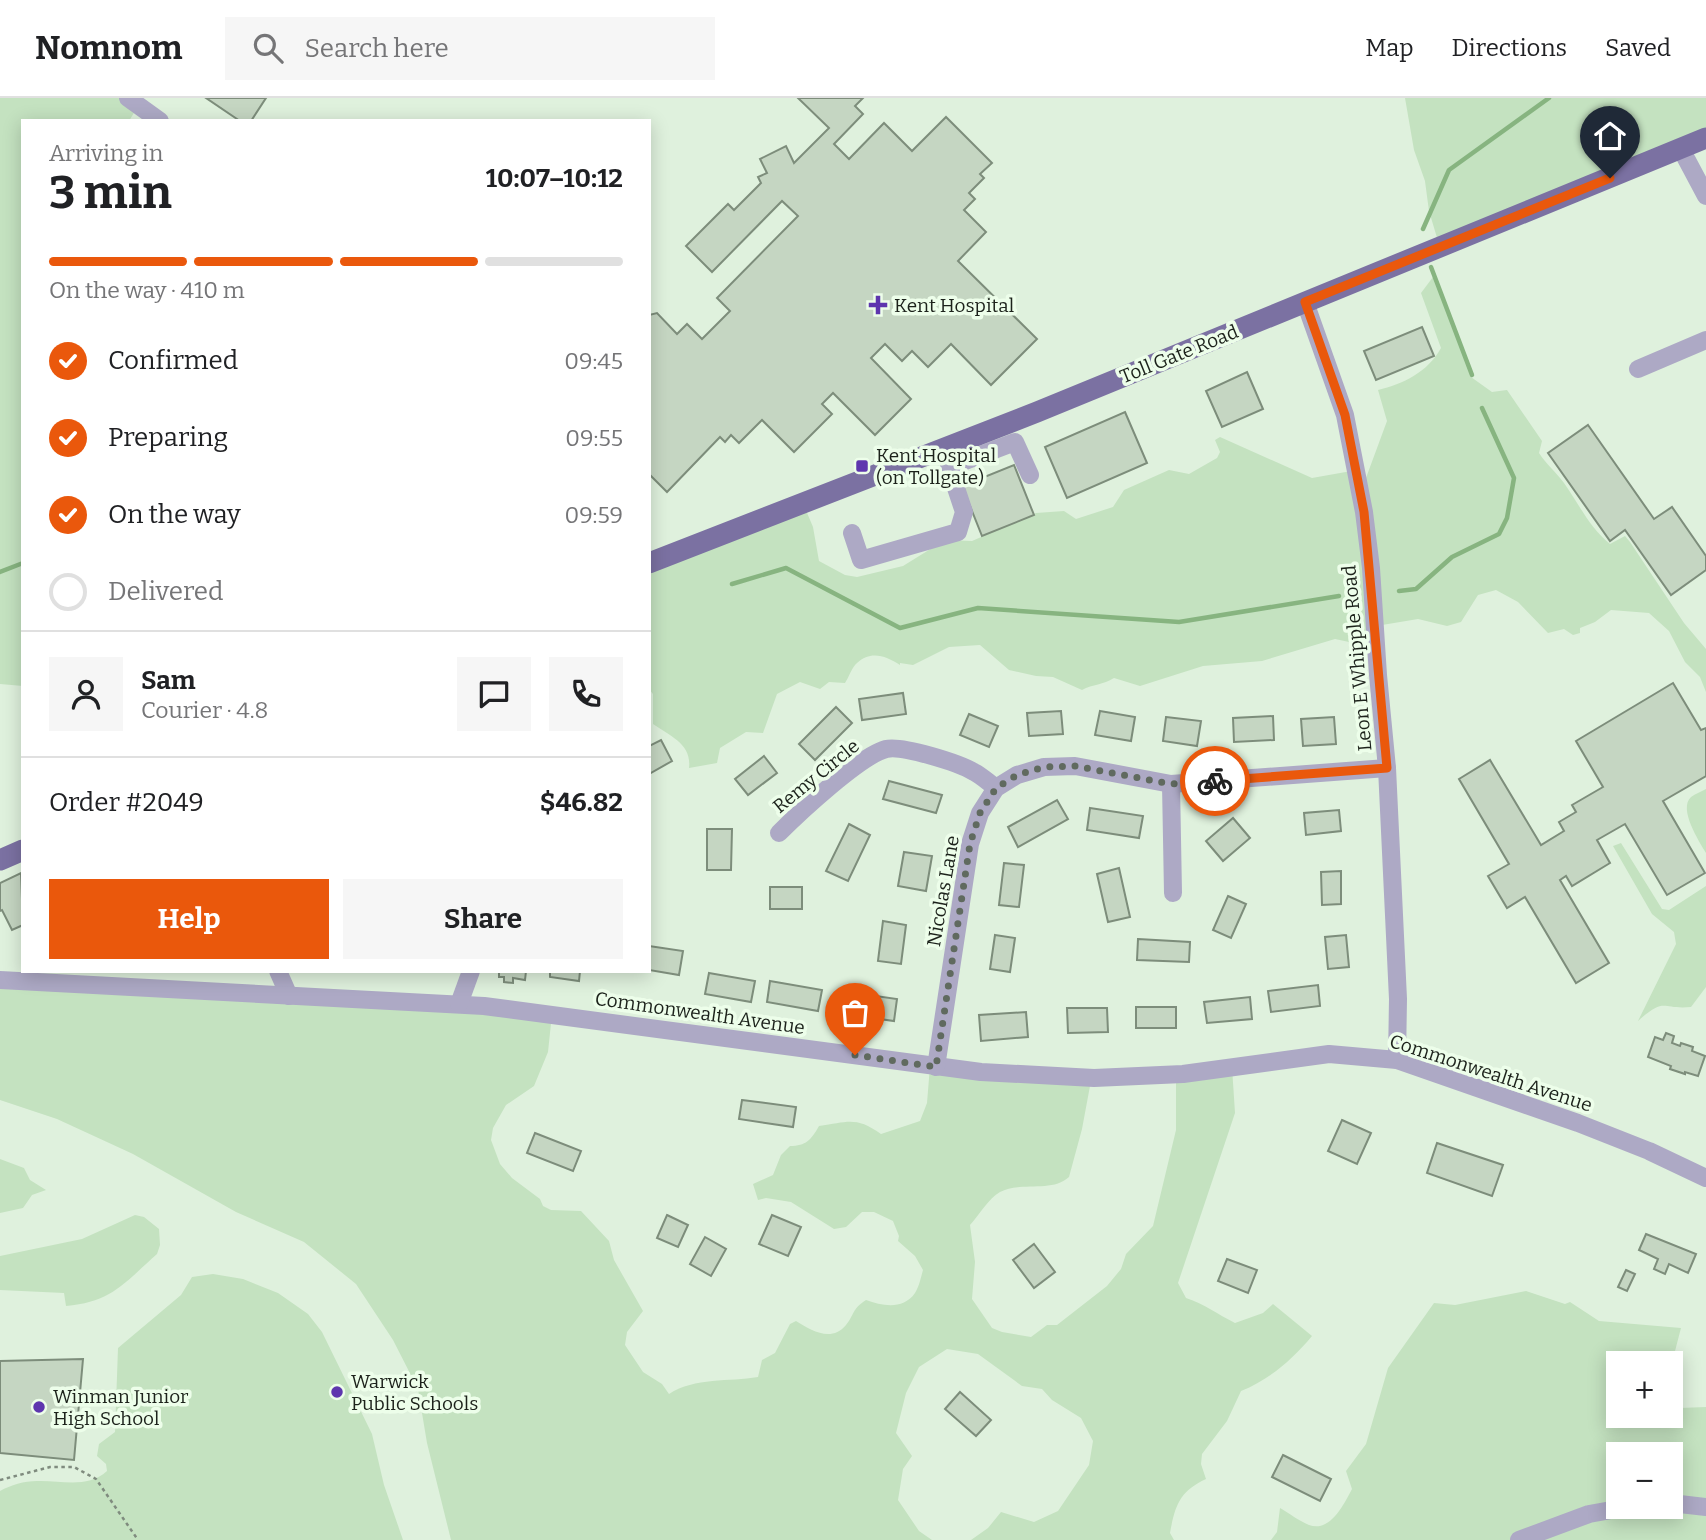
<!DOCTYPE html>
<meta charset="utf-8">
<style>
:root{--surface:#fff;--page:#f6f6f6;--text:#202124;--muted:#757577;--line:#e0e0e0;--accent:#ea580c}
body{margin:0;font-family:Bitter,serif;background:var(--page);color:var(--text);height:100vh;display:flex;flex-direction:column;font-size:26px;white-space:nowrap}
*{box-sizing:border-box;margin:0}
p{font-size:23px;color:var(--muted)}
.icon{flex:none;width:38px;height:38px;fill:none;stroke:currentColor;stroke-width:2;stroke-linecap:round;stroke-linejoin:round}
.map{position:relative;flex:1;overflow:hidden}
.drawer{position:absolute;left:21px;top:21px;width:630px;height:854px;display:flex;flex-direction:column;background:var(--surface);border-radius:0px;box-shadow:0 4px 18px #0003}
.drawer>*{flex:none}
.buttons{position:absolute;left:1606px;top:1253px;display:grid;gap:14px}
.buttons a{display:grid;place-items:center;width:77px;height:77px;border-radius:0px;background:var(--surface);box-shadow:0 4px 18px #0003;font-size:35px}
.pin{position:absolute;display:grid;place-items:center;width:60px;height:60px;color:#fff;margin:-72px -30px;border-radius:50% 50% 50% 0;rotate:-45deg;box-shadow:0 0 7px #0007}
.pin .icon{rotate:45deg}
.courier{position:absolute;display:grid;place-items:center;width:70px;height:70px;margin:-35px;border:5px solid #ea580c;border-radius:50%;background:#fff;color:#222;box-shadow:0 2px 9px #0007}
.summary em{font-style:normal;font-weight:700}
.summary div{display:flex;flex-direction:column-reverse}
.summary{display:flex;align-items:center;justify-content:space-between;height:119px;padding:0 28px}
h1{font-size:46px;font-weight:700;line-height:52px}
.bar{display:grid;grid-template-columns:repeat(4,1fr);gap:10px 7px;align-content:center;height:84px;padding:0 28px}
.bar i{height:9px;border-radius:5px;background:var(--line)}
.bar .active{background:var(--accent)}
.bar p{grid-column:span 4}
.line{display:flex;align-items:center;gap:18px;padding:0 28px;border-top:2px solid var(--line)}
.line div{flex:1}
.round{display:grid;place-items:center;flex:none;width:74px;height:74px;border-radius:0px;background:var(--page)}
ol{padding:0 28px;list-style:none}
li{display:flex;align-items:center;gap:21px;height:77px}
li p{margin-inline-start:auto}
li .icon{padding:7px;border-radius:50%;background:var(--accent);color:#fff;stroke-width:4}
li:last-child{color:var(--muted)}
li i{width:38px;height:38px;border:4px solid var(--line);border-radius:50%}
.primary-button{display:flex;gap:14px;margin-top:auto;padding:14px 28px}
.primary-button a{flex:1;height:80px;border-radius:0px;background:var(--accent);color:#fff;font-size:28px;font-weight:700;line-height:80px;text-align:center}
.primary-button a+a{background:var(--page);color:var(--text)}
header{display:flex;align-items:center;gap:42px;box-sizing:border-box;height:98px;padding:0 35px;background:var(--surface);border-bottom:2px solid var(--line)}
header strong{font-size:33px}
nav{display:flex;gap:38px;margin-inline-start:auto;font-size:24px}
.search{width:490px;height:63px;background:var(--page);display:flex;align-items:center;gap:18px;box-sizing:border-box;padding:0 24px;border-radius:0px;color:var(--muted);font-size:26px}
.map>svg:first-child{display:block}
.green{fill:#c4e2c0;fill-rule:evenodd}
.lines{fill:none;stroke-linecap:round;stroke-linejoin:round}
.stream{stroke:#87b480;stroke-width:4.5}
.building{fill:#c5d6c2;stroke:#7d8d7b;stroke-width:2}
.path{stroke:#7f8b7e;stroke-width:2.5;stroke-dasharray:3.5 3.5;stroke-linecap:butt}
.minor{stroke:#ada9c5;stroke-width:18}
.major{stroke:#7b71a2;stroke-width:21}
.done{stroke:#606a5f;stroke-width:7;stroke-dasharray:0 12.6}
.route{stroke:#ea580c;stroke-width:9}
.poi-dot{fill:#5e36ae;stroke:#edfeea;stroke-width:2.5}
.labels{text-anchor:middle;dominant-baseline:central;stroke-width:7;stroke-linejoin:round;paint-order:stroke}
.poi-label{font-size:19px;fill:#1c221b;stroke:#edfeea;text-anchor:start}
.street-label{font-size:19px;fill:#1c221b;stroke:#edfeea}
</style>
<header>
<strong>Nomnom</strong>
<div class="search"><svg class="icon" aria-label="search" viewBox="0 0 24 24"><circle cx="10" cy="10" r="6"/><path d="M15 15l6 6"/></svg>Search here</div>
<nav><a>Map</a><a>Directions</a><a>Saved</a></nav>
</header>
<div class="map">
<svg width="1706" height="1442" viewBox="0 0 1706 1442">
<rect width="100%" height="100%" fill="#dff1dd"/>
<g class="green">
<path d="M0 0H135L138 8 129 23H23V588L0 586Z"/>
<path d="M1405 0H1706V39L1438 143 1429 113 1425 83 1414 52Z"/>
<path d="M1433 179 1454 228 1471 279 1492 294 1507 292 1542 343 1539 355C1546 366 1556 374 1564 385 1579 406 1589 429 1610 446L1625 438 1630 444 1684 525 1706 551V594L1700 579 1685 564 1669 533 1649 515 1611 512 1595 524 1580 530V535L1573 537 1564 531 1548 535 1518 504 1496 492 1478 497 1461 524 1447 528 1418 521 1382 527V551L1335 541 1262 563 1203 568 1140 588 1114 580C1103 587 1093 586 1082 592L1053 579 1036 578 1009 572 980 547 949 549 913 567 900 565V567C886 558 871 552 857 565 852 569 849 579 845 585L829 584 820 591 800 584 777 596 763 635 746 634 720 650 717 665 689 670C692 646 670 638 653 626V596L649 591V474L805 410 813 429 819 463 845 477 857 479 903 468 945 442 972 443 1036 415 1064 413 1076 421 1113 409 1124 392 1169 372 1189 376 1217 360 1220 354 1215 342 1220 339 1312 380 1357 372 1363 388 1387 323 1378 292C1403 286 1428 274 1441 250L1421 195Z"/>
<path d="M1706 691V755C1699 743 1678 711 1691 699 1695 696 1702 693 1706 691Z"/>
<path d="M1621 745 1662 811 1669 812 1706 788V889L1691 909C1661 912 1666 898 1638 923L1676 846 1674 834 1652 816 1613 748Z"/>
<path d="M0 877 552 916 548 954 534 988 506 1007 493 1030 491 1042 500 1066 512 1080 540 1101 543 1108 551 1112 581 1113 609 1143 614 1162 643 1213 627 1234 625 1247 643 1274 662 1286 669 1296C695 1279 729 1284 758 1279L762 1262 775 1255 790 1226 796 1223C811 1232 831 1245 846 1227 855 1216 851 1212 866 1202 883 1208 903 1212 915 1195 919 1189 921 1179 923 1172L915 1158 898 1143 899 1138 893 1123 874 1114H862L846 1129 834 1131 791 1104 766 1100 758 1102 753 1086 773 1077 781 1057 790 1048C806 1048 811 1042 819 1028 848 1024 856 1018 881 1036L920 1023 927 1005 930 968 1090 988 1082 1031 1069 1079C1052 1095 1021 1083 1000 1094 989 1100 979 1117 970 1127L975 1164 972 1201 992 1230 1002 1234 1031 1239 1047 1227H1057L1107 1188 1121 1171 1126 1156 1153 1128 1176 1032V976L1232 969 1235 1015 1178 1185 1186 1200C1205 1206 1217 1216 1235 1225L1263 1215 1273 1206 1312 1238C1292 1262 1270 1281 1241 1293L1227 1323 1202 1356 1201 1366 1206 1381C1180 1393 1175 1407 1170 1435L1174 1442H971L988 1430 1001 1414 1034 1424 1058 1413 1089 1367 1093 1343 1081 1320 1052 1302 1042 1291 1022 1288 978 1256 947 1251 919 1269 906 1295 896 1335 912 1358 903 1371 898 1402 919 1433 932 1442H451L427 1345 418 1291 393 1242 356 1186 304 1144 236 1114 133 1056 57 1021 0 1002Z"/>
<path d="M0 1061 24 1070 30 1082 46 1092 32 1097 23 1110 0 1115Z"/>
<path d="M135 1117 144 1119 159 1131 160 1147 157 1156C124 1185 112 1204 66 1208L64 1195 0 1192V1158L82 1141Z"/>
<path d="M213 1176 243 1181 278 1195 308 1216 322 1234 372 1336 384 1387 403 1442H0V1393C11 1387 24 1383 37 1383 61 1382 87 1391 107 1373L106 1366 97 1358 99 1346 115 1334 118 1250 181 1197 192 1179Z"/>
<path d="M1526 1193 1565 1206 1570 1204 1599 1223 1681 1230 1675 1253 1668 1265H1619V1318H1671V1306L1680 1310 1706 1309V1442H1271L1277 1434 1280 1410C1289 1415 1299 1423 1309 1427 1330 1435 1344 1406 1352 1391L1346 1373 1366 1346 1388 1270 1434 1205 1455 1207ZM1619 1356H1671V1409H1619Z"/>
</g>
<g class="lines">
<g class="stream">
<path d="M1423 131 1449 72 1549 0"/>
<path d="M1431 169 1472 277"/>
<path d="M0 474 23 465"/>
<path d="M732 486 786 470 900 530 978 510 1179 524 1339 498"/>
<path d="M1399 493 1416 491 1452 459 1499 436 1507 420 1514 380 1482 310"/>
</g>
</g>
<g class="building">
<path d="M206 0H266L251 23H240Z"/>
<path d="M798 0H863L855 8 863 16 834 46 849 61 884 25 912 53 946 19 992 65 980 76 984 80 969 95 975 101 964 112 986 134 958 163 1037 241 991 287 951 246 928 269 912 253 902 263 885 246 871 260 911 301 875 337 833 295 822 306 832 316 794 354 762 322 739 345 731 337 725 344 720 339 667 394 649 376V217L657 215 677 236 687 226 702 241 730 213 717 200 798 118 782 103 712 174 686 148 728 106 734 112 761 85 758 79 767 75 760 61 786 48 794 65 829 30Z"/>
<path d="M1422 229 1434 258 1376 282 1364 253Z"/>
<path d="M1247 274 1263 311 1222 329 1206 293Z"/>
<path d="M1125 314 1147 365 1067 400 1045 349Z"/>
<path d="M1588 327 1654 421 1672 409 1706 458V472L1671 497 1625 432 1610 443 1548 355Z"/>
<path d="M1014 367 1034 417 982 438 962 388Z"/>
<path d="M1673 585 1701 632 1706 630V678L1663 703 1705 775 1667 797 1625 726 1597 742 1610 765 1572 788 1566 778 1560 782 1609 865 1576 885 1525 799 1507 810 1488 778 1509 766 1459 681 1490 662 1541 747 1564 733 1559 724 1576 714 1572 707 1603 689 1576 643Z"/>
<path d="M903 595 906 616 862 622 859 601Z"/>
<path d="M836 609 852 625 815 662 799 646Z"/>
<path d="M1061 613 1063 636 1029 638 1027 615Z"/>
<path d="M1100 613 1135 619 1131 643 1095 637Z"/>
<path d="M969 616 998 628 989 649 960 637Z"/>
<path d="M1273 618 1274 642 1234 644 1233 620Z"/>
<path d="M1166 619 1201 623 1197 648 1163 643Z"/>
<path d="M1334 619 1336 646 1303 648 1301 621Z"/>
<path d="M661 642 672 663 649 676V648Z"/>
<path d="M764 658 777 675 748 697 735 681Z"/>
<path d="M889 683 942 697 936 715 883 701Z"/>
<path d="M1057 702 1068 721 1018 749 1008 729Z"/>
<path d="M1090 710 1143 718 1139 740 1087 732Z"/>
<path d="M1339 712 1341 733 1306 737 1304 715Z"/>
<path d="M1233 720 1250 740 1223 763 1206 743Z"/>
<path d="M849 726 870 737 848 783 826 773Z"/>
<path d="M707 731H732L731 772H707Z"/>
<path d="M904 754 932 758 926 793 898 788Z"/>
<path d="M1004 765 1024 767 1019 809 999 807Z"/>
<path d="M1119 770 1130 819 1108 824 1097 776Z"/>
<path d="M1341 773V806L1322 807 1321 774Z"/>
<path d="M21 775 23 827 12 832 2 812 0 813V785Z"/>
<rect x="770" y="789" width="32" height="22"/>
<path d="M1228 798 1246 806 1231 840 1213 832Z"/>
<path d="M883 823 906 827 901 866 878 863Z"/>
<path d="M995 837 1015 840 1010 874 990 871Z"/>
<path d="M1346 837 1349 869 1328 871 1325 839Z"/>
<path d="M1138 841 1190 844 1189 864 1137 862Z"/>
<path d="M649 848 683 853 679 877 649 872Z"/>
<path d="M499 873H526L525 882 513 880V885L504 884V879H499Z"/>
<path d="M550 873H580L579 883 550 879Z"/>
<path d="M709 875 755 883 751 904 705 896Z"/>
<path d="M770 883 822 892 818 913 767 904Z"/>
<path d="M1318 887 1320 908 1271 914 1268 893Z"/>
<path d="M848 894 897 901 894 923 845 916Z"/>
<path d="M1250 899 1252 921 1207 925 1204 904Z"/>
<rect x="1136" y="909" width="40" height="21"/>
<path d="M1067 910H1107L1108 934 1068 935Z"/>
<path d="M1026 914 1028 939 981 943 979 917Z"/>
<path d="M1666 935 1674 938 1672 945 1680 948 1681 945 1693 949 1692 953 1705 958 1698 978 1685 974V976L1670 971 1671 968 1648 959 1655 939 1663 942Z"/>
<path d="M742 1002 796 1009 793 1029 739 1021Z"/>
<path d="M1342 1022 1371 1035 1357 1066 1328 1053Z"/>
<path d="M535 1035 581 1053 573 1073 527 1055Z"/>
<path d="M1437 1045 1503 1067 1492 1098 1427 1075Z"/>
<path d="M667 1117 688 1127 678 1149 657 1140Z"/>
<path d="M772 1117 801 1129 788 1158 759 1146Z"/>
<path d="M1646 1136 1696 1156 1688 1175 1669 1166 1665 1176 1654 1171 1658 1161 1639 1152Z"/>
<path d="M705 1139 726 1151 711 1178 690 1166Z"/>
<path d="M1034 1146 1055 1174 1034 1190 1013 1162Z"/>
<path d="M1227 1161 1257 1172 1248 1195 1218 1183Z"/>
<path d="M1626 1172 1635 1176 1627 1193 1618 1189Z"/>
<path d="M83 1261 74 1362 0 1355V1263Z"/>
<path d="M960 1294 991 1322 976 1338 945 1311Z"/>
<path d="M1283 1357 1331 1381 1320 1403 1272 1379Z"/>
</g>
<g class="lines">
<path class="path" d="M0 1382 50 1369H74L96 1381 138 1442"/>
<g class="minor">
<path d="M128 0 160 23"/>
<path d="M1681 51 1706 98"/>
<path d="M1305 204 1345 317 1364 414 1371 470 1378 577 1387 670 1398 901 1397 962"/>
<path d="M1638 271 1706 242"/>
<path d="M852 435 861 462 958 434 964 414 949 369 1015 344 1030 377"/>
<path d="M1171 686 1173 795"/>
<path d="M779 735C799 715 860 658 886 651 902 647 959 665 974 674 982 678 989 685 996 690"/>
<path d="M278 873 289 898"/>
<path d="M0 882 484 908 981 974 1094 980 1183 976 1329 956 1397 962 1578 1025 1649 1053 1706 1080"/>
<path d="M459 906 471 873"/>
<path d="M936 969 970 746 980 715 996 690 1017 677 1044 669 1075 668 1171 686 1387 670"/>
<path d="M1671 1405 1706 1409"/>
<path d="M1519 1442 1589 1416 1628 1409"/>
</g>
<g class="major">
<path d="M649 465 1037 314 1706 40"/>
<path d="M0 762 23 752"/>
</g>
</g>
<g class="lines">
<path class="done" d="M855 957 936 969 970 746 980 715 996 690 1017 677 1044 669 1075 668 1171 686 1215 683"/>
<path class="route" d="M1215 683 1387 670 1364 414 1345 317 1305 204 1610 80"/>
</g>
<g class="poi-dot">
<path d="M874.5 196.5h7v7h7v7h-7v7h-7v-7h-7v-7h7z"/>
<rect x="855" y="361" width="14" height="14" rx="3.5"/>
<circle cx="337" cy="1294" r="7"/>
<circle cx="39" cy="1309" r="7"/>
</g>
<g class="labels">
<g class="poi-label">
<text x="894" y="207">Kent Hospital</text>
<text x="876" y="357">Kent Hospital<tspan x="876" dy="22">(on Tollgate)</tspan></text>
<text x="351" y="1283">Warwick<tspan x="351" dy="22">Public Schools</tspan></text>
<text x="53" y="1298">Winman Junior<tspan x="53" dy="22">High School</tspan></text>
</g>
<g class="street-label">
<text transform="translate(1179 256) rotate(-22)">Toll Gate Road</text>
<text transform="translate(1357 560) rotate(-95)">Leon E Whipple Road</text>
<text transform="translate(816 678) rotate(-39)">Remy Circle</text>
<text transform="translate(943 793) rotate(-80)">Nicolas Lane</text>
<text transform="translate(700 915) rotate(8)">Commonwealth Avenue</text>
<text transform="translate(1491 975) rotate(18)">Commonwealth Avenue</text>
</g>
</g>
</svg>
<div class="buttons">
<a>+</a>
<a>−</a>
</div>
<div class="pin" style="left:855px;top:957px;background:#ea580c"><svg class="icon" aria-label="bag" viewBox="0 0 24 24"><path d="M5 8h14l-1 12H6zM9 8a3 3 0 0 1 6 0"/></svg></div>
<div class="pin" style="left:1610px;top:80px;background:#1f2937"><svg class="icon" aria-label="home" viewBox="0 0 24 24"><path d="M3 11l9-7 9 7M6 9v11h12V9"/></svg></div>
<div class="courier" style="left:1215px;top:683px"><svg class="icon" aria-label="bike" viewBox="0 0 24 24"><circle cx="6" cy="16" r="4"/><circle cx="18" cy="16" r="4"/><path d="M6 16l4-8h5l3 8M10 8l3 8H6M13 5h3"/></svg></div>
<section class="drawer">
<div class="summary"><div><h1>3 min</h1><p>Arriving in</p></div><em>10:07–10:12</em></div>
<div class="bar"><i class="active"></i><i class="active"></i><i class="active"></i><i></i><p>On the way · 410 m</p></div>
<ol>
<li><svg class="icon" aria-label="check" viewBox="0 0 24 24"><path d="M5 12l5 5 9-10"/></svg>Confirmed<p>09:45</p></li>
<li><svg class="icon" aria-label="check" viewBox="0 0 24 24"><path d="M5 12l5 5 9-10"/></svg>Preparing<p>09:55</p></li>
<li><svg class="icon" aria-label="check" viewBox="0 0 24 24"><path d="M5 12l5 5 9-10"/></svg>On the way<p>09:59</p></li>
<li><i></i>Delivered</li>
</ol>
<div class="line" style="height:126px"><a class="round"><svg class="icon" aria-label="person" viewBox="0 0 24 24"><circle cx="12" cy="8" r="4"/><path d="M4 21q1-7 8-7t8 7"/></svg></a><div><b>Sam</b><p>Courier · 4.8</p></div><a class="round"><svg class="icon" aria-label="chat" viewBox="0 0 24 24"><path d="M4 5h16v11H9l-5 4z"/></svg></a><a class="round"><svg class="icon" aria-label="phone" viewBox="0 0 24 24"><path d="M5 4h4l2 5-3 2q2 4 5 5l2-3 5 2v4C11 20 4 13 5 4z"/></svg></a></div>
<div class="line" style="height:91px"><div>Order #2049</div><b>$46.82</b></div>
<div class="primary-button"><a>Help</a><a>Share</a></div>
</section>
</div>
